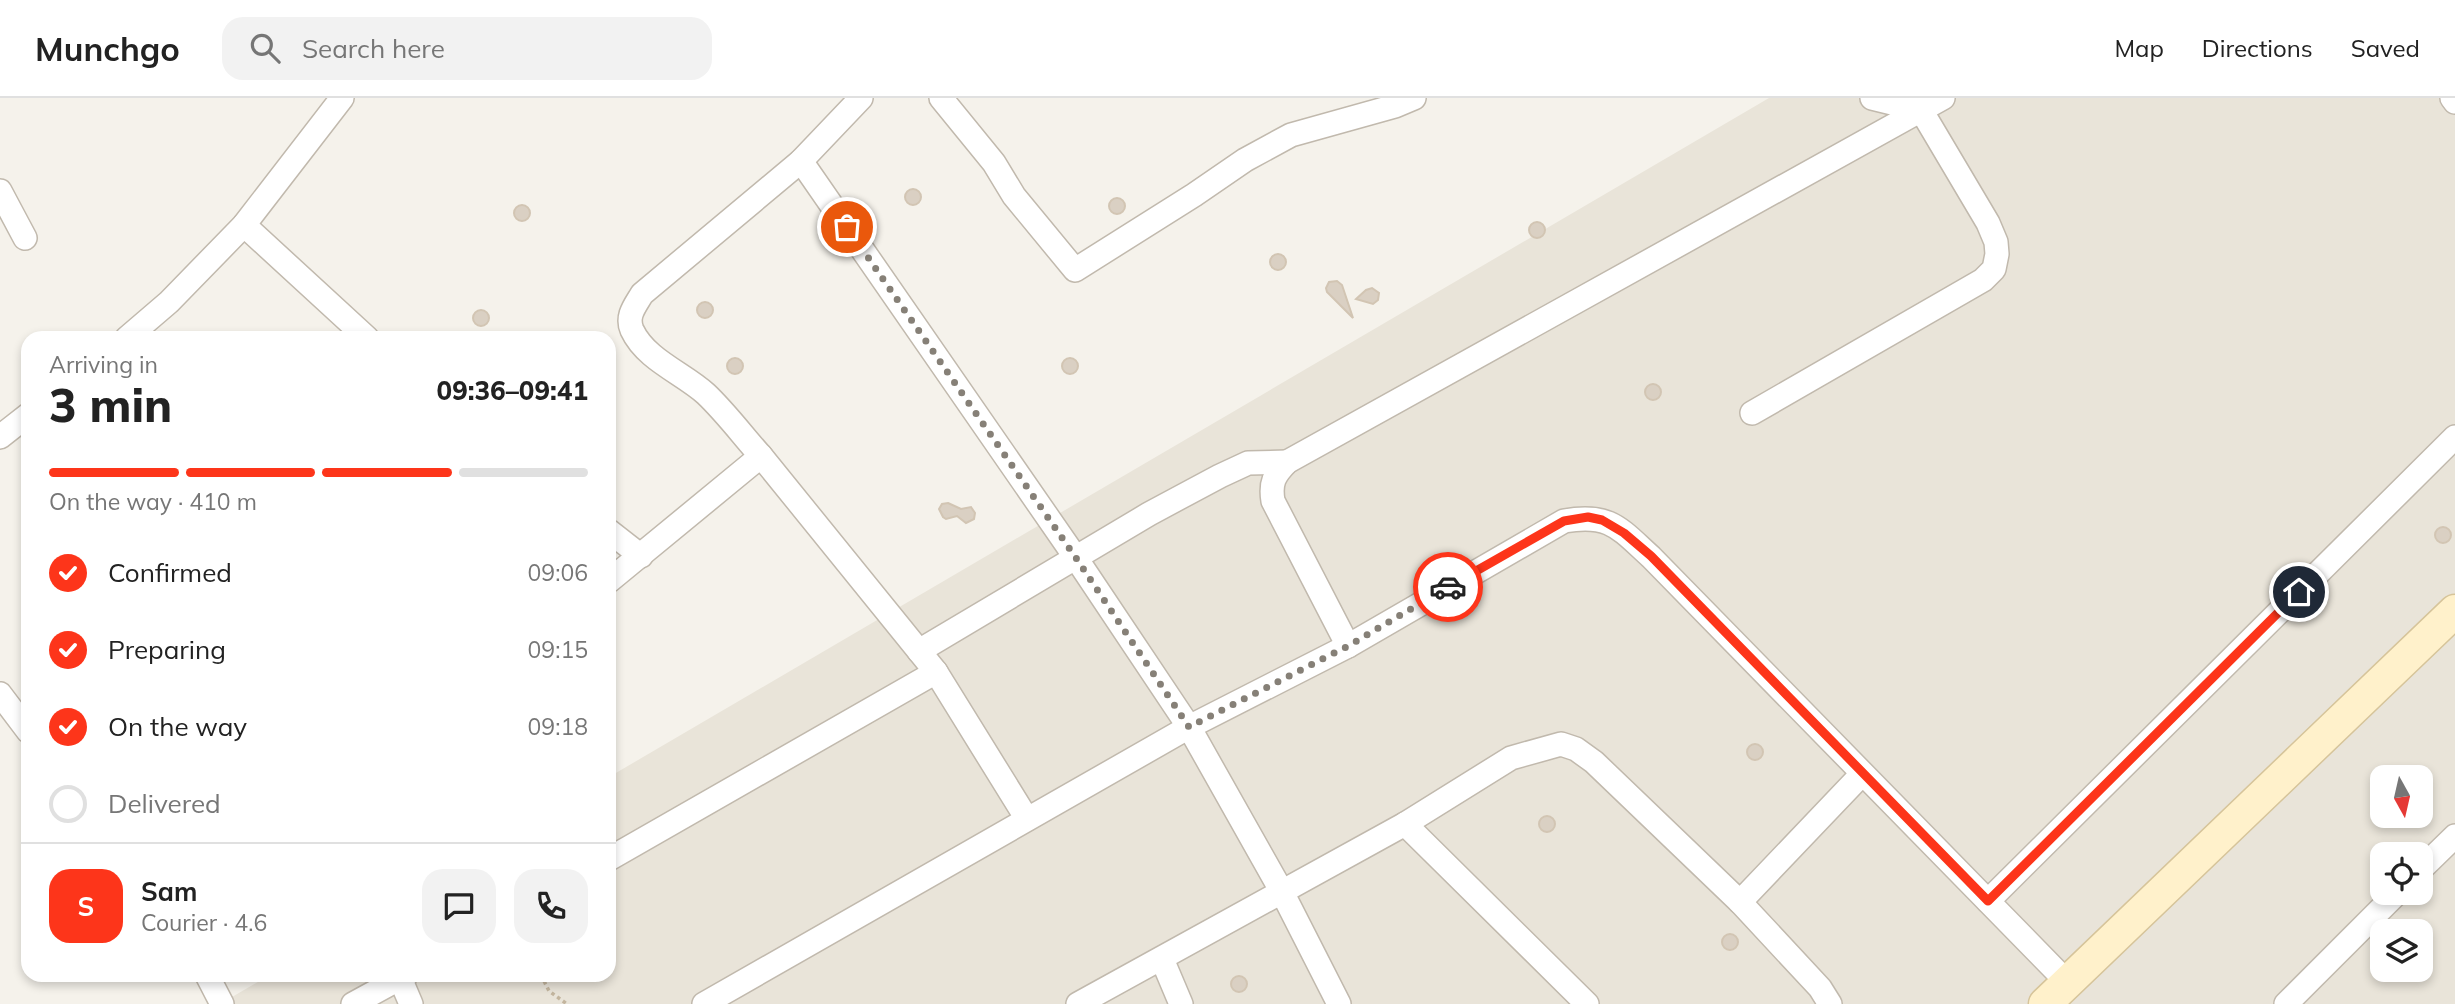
<!DOCTYPE html>
<meta charset="utf-8">
<style>
:root{--surface:#fff;--page:#f2f2f2;--text:#222;--muted:#767676;--line:#e0e0e0;--accent:#fd351a}
body{margin:0;font-family:Mulish,sans-serif;background:var(--page);color:var(--text);height:100vh;display:flex;flex-direction:column;font-size:26px;white-space:nowrap}
*{box-sizing:border-box;margin:0}
p{font-size:23px;color:var(--muted)}
.icon{flex:none;width:38px;height:38px;fill:none;stroke:currentColor;stroke-width:2;stroke-linecap:round;stroke-linejoin:round}
.map{position:relative;flex:1;overflow:hidden}
.drawer{position:absolute;left:21px;top:233px;width:595px;height:651px;display:flex;flex-direction:column;background:var(--surface);border-radius:21px;box-shadow:0 4px 10px #0003}
.drawer>*{flex:none}
.needle{width:46px;rotate:172deg}
.controls{position:absolute;left:2370px;top:667px;display:grid;gap:14px}
.controls a{display:grid;place-items:center;width:63px;height:63px;border-radius:14px;background:var(--surface);box-shadow:0 4px 10px #0003;font-size:35px}
.pin{position:absolute;display:grid;place-items:center;width:60px;height:60px;color:#fff;margin:-30px;border:4px solid #fff;border-radius:50%;box-shadow:0 2px 7px #0007}
.courier{position:absolute;display:grid;place-items:center;width:70px;height:70px;margin:-35px;border:5px solid #fd351a;border-radius:50%;background:#fff;color:#222;box-shadow:0 2px 9px #0007}
.headline em{font-style:normal;font-weight:800}
.headline div{display:flex;flex-direction:column-reverse}
.headline{display:flex;align-items:center;justify-content:space-between;height:119px;padding:0 28px}
h1{font-size:46px;font-weight:800;line-height:52px}
.bar{display:grid;grid-template-columns:repeat(4,1fr);gap:10px 7px;align-content:center;height:84px;padding:0 28px}
.bar i{height:9px;border-radius:5px;background:var(--line)}
.bar .active{background:var(--accent)}
.bar p{grid-column:span 4}
.line{display:flex;align-items:center;gap:18px;padding:0 28px;border-top:2px solid var(--line)}
.line div{flex:1}
.round{display:grid;place-items:center;flex:none;width:74px;height:74px;border-radius:21px;background:var(--page)}
ol{padding:0 28px;list-style:none}
li{display:flex;align-items:center;gap:21px;height:77px}
li p{margin-inline-start:auto}
li .icon{padding:7px;border-radius:50%;background:var(--accent);color:#fff;stroke-width:4}
li:last-child{color:var(--muted)}
li i{width:38px;height:38px;border:4px solid var(--line);border-radius:50%}
header{display:flex;align-items:center;gap:42px;box-sizing:border-box;height:98px;padding:0 35px;background:var(--surface);border-bottom:2px solid var(--line)}
header strong{font-size:33px}
nav{display:flex;gap:38px;margin-inline-start:auto;font-size:24px}
.search{width:490px;height:63px;background:var(--page);display:flex;align-items:center;gap:18px;box-sizing:border-box;padding:0 24px;border-radius:21px;color:var(--muted);font-size:26px}
.map>svg:first-child{display:block}
.residential{fill:#e9e4d9;fill-rule:evenodd}
.building{fill:#dad0c3;stroke:#d2c5b3;stroke-width:2}
.lines{fill:none;stroke-linecap:round;stroke-linejoin:round}
.street-casing{stroke:#c1b9ad;stroke-width:26}
.secondary-casing{stroke:#d6c49a;stroke-width:35}
.path{stroke:#c3b59e;stroke-width:3.5;stroke-dasharray:3.5 3.5;stroke-linecap:butt}
.street{stroke:#fff;stroke-width:23}
.secondary{stroke:#fff1cb;stroke-width:32}
.done{stroke:#868077;stroke-width:7;stroke-dasharray:0 12.6}
.route{stroke:#fd351a;stroke-width:9}
</style>
<header>
<strong>Munchgo</strong>
<div class="search"><svg class="icon" aria-label="search" viewBox="0 0 24 24"><circle cx="10" cy="10" r="6"/><path d="M15 15l6 6"/></svg>Search here</div>
<nav><a>Map</a><a>Directions</a><a>Saved</a></nav>
</header>
<div class="map">
<svg width="2455" height="906" viewBox="0 0 2455 906">
<rect width="100%" height="100%" fill="#f5f2eb"/>
<path class="residential" d="M1769 0H2455V906H220L270 877H609V679ZM2382 679H2420V718H2382ZM2382 756H2420V794H2382ZM2382 833H2420V872H2382Z"/>
<g class="building">
<circle cx="913" cy="99" r="8"/>
<circle cx="1117" cy="108" r="8"/>
<circle cx="522" cy="115" r="8"/>
<circle cx="1537" cy="132" r="8"/>
<circle cx="1278" cy="164" r="8"/>
<path d="M1337 183 1342 187 1353 220 1327 194 1326 190 1329 184Z"/>
<path d="M1372 190 1379 195 1378 202 1373 206 1356 201 1366 192Z"/>
<circle cx="705" cy="212" r="8"/>
<circle cx="481" cy="220" r="8"/>
<circle cx="735" cy="268" r="8"/>
<circle cx="1070" cy="268" r="8"/>
<circle cx="1653" cy="294" r="8"/>
<path d="M948 405 961 411 971 409 975 415 974 421 966 425 957 418 946 421 943 419 939 411 942 406Z"/>
<circle cx="2443" cy="437" r="8"/>
<circle cx="1755" cy="654" r="8"/>
<circle cx="1547" cy="726" r="8"/>
<circle cx="1730" cy="844" r="8"/>
<circle cx="1239" cy="886" r="8"/>
</g>
<g class="lines">
<defs>
<g id="street">
<path d="M941 0 994 65 1014 98 1075 172 1194 97 1245 62 1291 37 1395 8 1414 0"/>
<path d="M2452 0 2455 4"/>
<path d="M801 63 1076 460 1189 629 1282 794 1339 906"/>
<path d="M0 93 25 140"/>
<path d="M244 127 367 240"/>
<path d="M127 240 169 204 244 127 342 0"/>
<path d="M1752 315 1983 182 1994 171 1997 156 1996 144 1988 125 1921 12 1872 0"/>
<path d="M0 339 28 317"/>
<path d="M761 358C743 338 726 315 706 296 683 275 646 262 632 232 626 218 635 208 642 196L801 63 861 0"/>
<path d="M609 433 641 458"/>
<path d="M609 483 761 358 936 574"/>
<path d="M1348 548 1273 403C1270 385 1274 377 1287 364L1943 0"/>
<path d="M919 553 1149 416 1220 378 1248 365 1287 364"/>
<path d="M0 596 28 633"/>
<path d="M1405 726 1587 906"/>
<path d="M609 761 936 574 1027 721"/>
<path d="M2420 772 2455 738"/>
<path d="M1988 803 2455 339"/>
<path d="M1740 804 1862 676"/>
<path d="M1162 861 1181 906"/>
<path d="M207 877 222 906"/>
<path d="M400 880 411 906"/>
<path d="M353 906 406 877"/>
<path d="M704 906 1189 629 1348 548 1564 423C1610 415 1619 430 1651 459L2067 884"/>
<path d="M1078 906 1405 726 1511 660 1561 646 1576 651 1594 664 1740 804 1820 890 1830 906"/>
<path d="M2286 906 2398 794"/>
</g>
<path id="secondary" d="M2045 906 2455 513"/>
</defs>
<use href="#street" class="street-casing"/>
<use href="#secondary" class="secondary-casing"/>
<path class="path" d="M541 877 549 893 567 906"/>
<use href="#street" class="street"/>
<use href="#secondary" class="secondary"/>
</g>
<g class="lines">
<path class="done" d="M847 129 1076 460 1189 629 1348 548 1448 489"/>
<path class="route" d="M1448 489 1564 423 1588 419 1602 422 1624 435 1651 458 1988 803 2299 494"/>
</g>
</svg>
<div class="controls">
<a><svg class="needle" viewBox="-14 -14 28 28"><path d="M0-13l5 13h-10z" fill="#e53935"/><path d="M0 13l5-13h-10z" fill="#767676"/></svg></a>
<a><svg class="icon" aria-label="locate" viewBox="0 0 24 24"><circle cx="12" cy="12" r="6"/><path d="M12 2v4M12 18v4M2 12h4M18 12h4"/></svg></a>
<a><svg class="icon" aria-label="layers" viewBox="0 0 24 24"><path d="M12 4l9 5-9 5-9-5zM3 14l9 5 9-5"/></svg></a>
</div>
<div class="pin" style="left:847px;top:129px;background:#ea580c"><svg class="icon" aria-label="bag" viewBox="0 0 24 24"><path d="M5 8h14l-1 12H6zM9 8a3 3 0 0 1 6 0"/></svg></div>
<div class="pin" style="left:2299px;top:494px;background:#1f2937"><svg class="icon" aria-label="home" viewBox="0 0 24 24"><path d="M3 11l9-7 9 7M6 9v11h12V9"/></svg></div>
<div class="courier" style="left:1448px;top:489px"><svg class="icon" aria-label="car" viewBox="0 0 24 24"><path d="M5 17H2v-5l4-1 3-4h7l3 4 3 1v5h-3M9 17h6M6 11h13"/><circle cx="7" cy="17" r="2"/><circle cx="17" cy="17" r="2"/></svg></div>
<section class="drawer">
<div class="headline"><div><h1>3 min</h1><p>Arriving in</p></div><em>09:36–09:41</em></div>
<div class="bar"><i class="active"></i><i class="active"></i><i class="active"></i><i></i><p>On the way · 410 m</p></div>
<ol>
<li><svg class="icon" aria-label="check" viewBox="0 0 24 24"><path d="M5 12l5 5 9-10"/></svg>Confirmed<p>09:06</p></li>
<li><svg class="icon" aria-label="check" viewBox="0 0 24 24"><path d="M5 12l5 5 9-10"/></svg>Preparing<p>09:15</p></li>
<li><svg class="icon" aria-label="check" viewBox="0 0 24 24"><path d="M5 12l5 5 9-10"/></svg>On the way<p>09:18</p></li>
<li><i></i>Delivered</li>
</ol>
<div class="line" style="height:126px"><b class="round" style="background:var(--accent);color:#fff">S</b><div><b>Sam</b><p>Courier · 4.6</p></div><a class="round"><svg class="icon" aria-label="chat" viewBox="0 0 24 24"><path d="M4 5h16v11H9l-5 4z"/></svg></a><a class="round"><svg class="icon" aria-label="phone" viewBox="0 0 24 24"><path d="M5 4h4l2 5-3 2q2 4 5 5l2-3 5 2v4C11 20 4 13 5 4z"/></svg></a></div>
</section>
</div>
